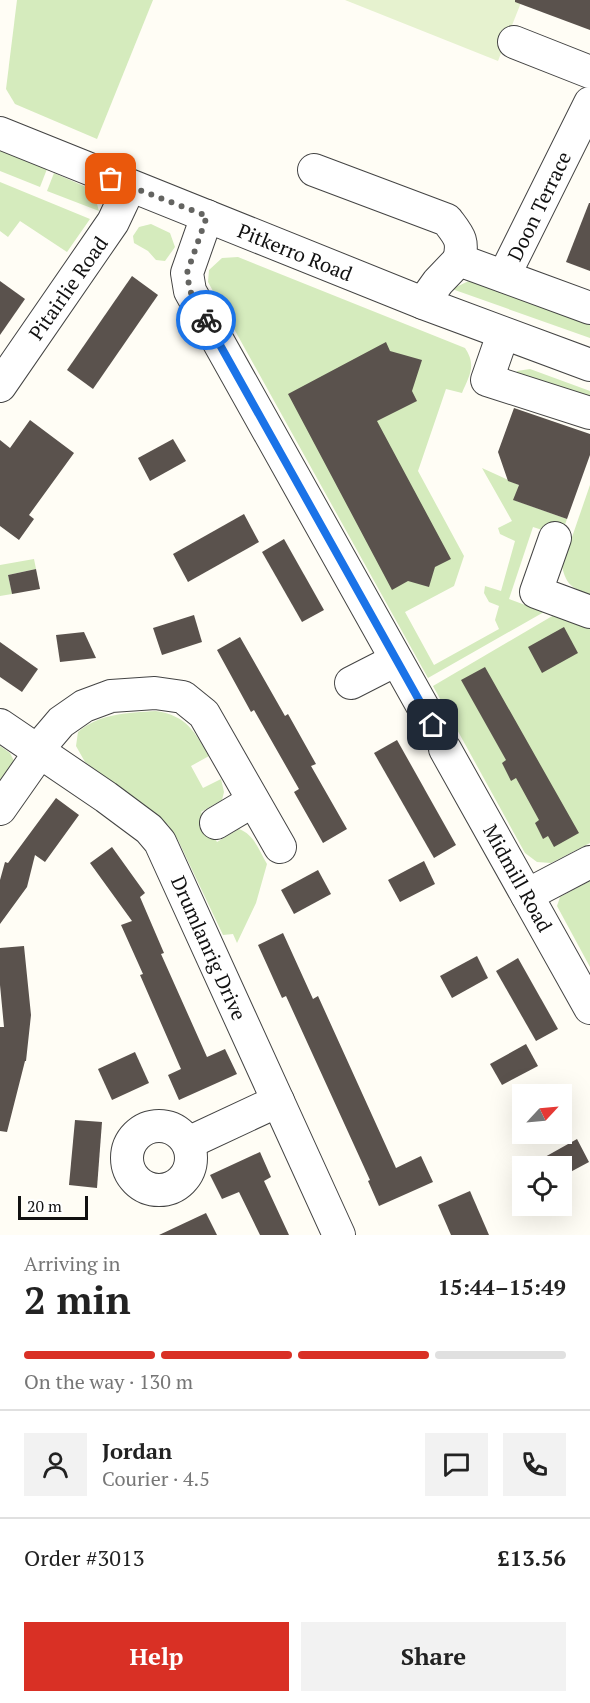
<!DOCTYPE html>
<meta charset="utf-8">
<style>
:root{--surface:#fff;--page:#f2f2f2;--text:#222;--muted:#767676;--line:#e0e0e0;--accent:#d93025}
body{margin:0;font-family:"PT Serif",serif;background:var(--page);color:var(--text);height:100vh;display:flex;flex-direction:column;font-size:22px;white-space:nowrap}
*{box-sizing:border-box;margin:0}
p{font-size:20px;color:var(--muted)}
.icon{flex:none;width:33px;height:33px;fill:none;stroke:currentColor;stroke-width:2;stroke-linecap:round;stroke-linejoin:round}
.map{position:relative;height:1235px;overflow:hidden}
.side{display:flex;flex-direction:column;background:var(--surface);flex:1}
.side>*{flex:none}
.needle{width:39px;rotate:64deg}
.fabs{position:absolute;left:512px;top:1084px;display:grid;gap:12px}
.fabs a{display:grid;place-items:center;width:60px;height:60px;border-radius:0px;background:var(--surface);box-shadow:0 6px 24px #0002;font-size:30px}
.scale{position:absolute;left:18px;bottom:15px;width:70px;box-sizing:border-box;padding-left:6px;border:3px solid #111;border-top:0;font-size:16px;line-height:21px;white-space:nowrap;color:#111;-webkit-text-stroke:4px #fff;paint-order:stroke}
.pin{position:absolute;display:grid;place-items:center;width:51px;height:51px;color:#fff;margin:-26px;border-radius:12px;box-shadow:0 3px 9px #0006}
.courier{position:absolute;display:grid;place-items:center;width:60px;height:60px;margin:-30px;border:4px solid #1a73e8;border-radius:50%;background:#fff;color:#222;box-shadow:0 2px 8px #0007}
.summary em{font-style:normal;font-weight:600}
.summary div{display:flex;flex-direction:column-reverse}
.summary{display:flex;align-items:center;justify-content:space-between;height:102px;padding:0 24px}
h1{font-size:39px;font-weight:600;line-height:45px}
.bar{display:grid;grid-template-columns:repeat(4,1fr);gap:9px 6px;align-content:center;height:72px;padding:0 24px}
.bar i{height:8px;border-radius:4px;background:var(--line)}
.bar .current{background:var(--accent)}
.bar p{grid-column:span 4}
.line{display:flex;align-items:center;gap:15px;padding:0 24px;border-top:2px solid var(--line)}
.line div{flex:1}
.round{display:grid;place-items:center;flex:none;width:63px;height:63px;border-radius:0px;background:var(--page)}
.action{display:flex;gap:12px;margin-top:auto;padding:12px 24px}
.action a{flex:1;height:69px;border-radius:0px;background:var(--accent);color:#fff;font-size:24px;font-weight:600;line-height:69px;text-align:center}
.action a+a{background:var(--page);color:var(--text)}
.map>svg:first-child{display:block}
.green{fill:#d5ebbd}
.pitch{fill:#e6f2cf}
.building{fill:#5a524d}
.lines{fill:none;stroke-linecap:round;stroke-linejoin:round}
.minor-casing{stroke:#444;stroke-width:34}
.minor{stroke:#fff;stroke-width:32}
.done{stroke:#646461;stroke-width:6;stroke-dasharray:0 10.8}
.route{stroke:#1a73e8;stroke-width:8}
.labels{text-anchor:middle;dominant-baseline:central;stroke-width:6;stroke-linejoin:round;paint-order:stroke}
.street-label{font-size:20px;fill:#111;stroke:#fff}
</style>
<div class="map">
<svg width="590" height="1235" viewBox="0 0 590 1235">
<rect width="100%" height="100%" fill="#fffdf5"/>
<g class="green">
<path d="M17 0H153L97 139 15 104 6 89Z"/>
<path d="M0 149 47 169 40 187 0 171Z"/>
<path d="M54 173 93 190 99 211 47 191Z"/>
<path d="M0 182 90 219 67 252 20 221 8 237 0 231Z"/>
<path d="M151 224 170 233 175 247 165 261 156 260 148 251 134 243 133 236 139 227Z"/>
<path d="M238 257 465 348C477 366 469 376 462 393L446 389 418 471 464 556 454 586 405 612 434 665 499 629 495 620 499 606 489 602 484 593 485 586 501 591 515 541 500 534 498 528 512 521 482 468 519 485 514 500 567 519 561 536 533 527 509 599 544 612 428 678 208 282 209 270 222 258Z"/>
<path d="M477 277 590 319V338L452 289Z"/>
<path d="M530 369 590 391V404L513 380 517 371Z"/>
<path d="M590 485V595C572 588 566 585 562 566Z"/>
<path d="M34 559 36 569 8 575 12 594 0 596V565Z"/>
<path d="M554 615 590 629V843L551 863 537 862 525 853 433 686Z"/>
<path d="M156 711C187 716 194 731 209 756L191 766 203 788 221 779 224 792 222 800 201 812 217 842 239 829C255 835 259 851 267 864L256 903 237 943 233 934 223 935 178 840 168 825 131 796 85 762 76 746 78 732C100 713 128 713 156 711Z"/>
<path d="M0 746 10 753 14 761 0 780Z"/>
<path d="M590 881V967L557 906 560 897Z"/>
</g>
<path class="pitch" d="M345 0H522L498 61Z"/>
<g class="building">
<path d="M515 0H590V30L515 2Z"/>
<path d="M589 203H590V271L566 262Z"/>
<path d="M132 276 158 295 93 389 67 370Z"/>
<path d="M0 281 25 299 0 335Z"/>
<path d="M386 342 390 351 422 360 412 391 417 401 377 421 451 559 435 567 429 587 408 581 392 590 288 394Z"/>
<path d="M514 408 590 434V455L567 519 513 500 519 485 508 481 498 452Z"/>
<path d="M30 420 74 453 29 515 34 519 19 540 0 526V440L10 448Z"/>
<path d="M173 439 186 461 150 481 138 458Z"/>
<path d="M244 514 259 542 188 582 173 554Z"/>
<path d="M284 539 324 610 302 622 262 552Z"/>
<path d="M36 569 40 589 12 594 8 575Z"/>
<path d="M194 615 202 642 162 655 153 628Z"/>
<path d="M564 627 578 653 542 673 528 647Z"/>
<path d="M84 632 96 658 60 662 56 635Z"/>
<path d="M240 637 285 716 288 714 316 764 311 766 347 829 323 843 294 792 299 789 254 710 251 712 217 650Z"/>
<path d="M0 642 38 669 22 692 0 677Z"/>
<path d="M485 667 579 833 554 847 548 836 543 839 535 823 539 820 516 778 511 781 502 763 506 760 461 680Z"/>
<path d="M397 740 456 845 434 858 374 753Z"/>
<path d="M56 798 79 815 45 862 35 855 27 887 0 924V880L5 862 8 863Z"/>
<path d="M112 847 145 893 140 897 164 953 161 954 207 1057 225 1049 237 1074 179 1100 168 1075 181 1069 140 975 143 974 121 925 132 921 90 863Z"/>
<path d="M424 861 435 884 400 902 388 880Z"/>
<path d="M318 870 331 894 294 914 281 890Z"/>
<path d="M283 933 313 999 318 996 396 1168 421 1156 433 1182 379 1206 368 1181 370 1180 286 996 282 998 258 945Z"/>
<path d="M24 946 31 1015 26 1061H25L7 1132 0 1131V1027H4L0 985V948Z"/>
<path d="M477 956 488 978 452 998 440 976Z"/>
<path d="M518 958 558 1029 536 1041 496 971Z"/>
<path d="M526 1044 538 1066 502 1085 490 1064Z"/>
<path d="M135 1052 149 1083 112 1100 98 1069Z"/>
<path d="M75 1120 102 1122 97 1188 69 1185Z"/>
<path d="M577 1139 589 1162 561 1177V1167H527Z"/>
<path d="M260 1152 271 1177 264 1181 289 1235H260L239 1192 222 1199 210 1175Z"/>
<path d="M470 1191 489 1235H451L438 1205Z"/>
<path d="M206 1213 217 1235H159Z"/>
</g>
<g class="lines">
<defs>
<g id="minor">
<path d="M514 42 590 72"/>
<path d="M0 133 423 303 590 365"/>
<path d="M314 170 447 220C459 236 464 240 459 260"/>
<path d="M207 216 187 273 190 291 433 725"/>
<path d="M504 276 590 103"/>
<path d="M423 303 438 282 459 260 590 308"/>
<path d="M503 334 487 380 590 413"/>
<path d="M0 386 113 222 130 186"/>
<path d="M555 538 536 592 590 612"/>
<path d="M351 683 396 660"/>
<path d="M0 725 106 797 149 829 160 842 339 1235"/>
<path d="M445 749 590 1008"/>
<path d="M0 809 33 762 44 742 61 722 84 706 111 696 155 693 183 697 204 714 280 847"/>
<path d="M216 823 253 801"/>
<path d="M527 895 590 862"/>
<circle cx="159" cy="1158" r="32"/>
<path d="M188 1143 278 1101"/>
</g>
</defs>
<use href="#minor" class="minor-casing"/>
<use href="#minor" class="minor"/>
</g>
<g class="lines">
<path class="done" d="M111 179 207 216 187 273 190 291 206 320"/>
<path class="route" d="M206 320 433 725"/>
</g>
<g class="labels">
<g class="street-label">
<text transform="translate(539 206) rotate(-64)">Doon Terrace</text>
<text transform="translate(295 252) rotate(22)">Pitkerro Road</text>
<text transform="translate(68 288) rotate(-55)">Pitairlie Road</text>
<text transform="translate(518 878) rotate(61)">Midmill Road</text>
<text transform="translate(209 948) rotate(66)">Drumlanrig Drive</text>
</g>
</g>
</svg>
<div class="fabs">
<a><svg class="needle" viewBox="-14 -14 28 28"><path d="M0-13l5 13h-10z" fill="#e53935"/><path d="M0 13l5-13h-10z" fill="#767676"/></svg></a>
<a><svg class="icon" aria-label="locate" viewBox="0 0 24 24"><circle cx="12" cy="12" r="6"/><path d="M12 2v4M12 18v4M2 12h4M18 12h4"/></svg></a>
</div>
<div class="scale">20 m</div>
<div class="pin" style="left:111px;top:179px;background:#ea580c"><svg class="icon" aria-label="bag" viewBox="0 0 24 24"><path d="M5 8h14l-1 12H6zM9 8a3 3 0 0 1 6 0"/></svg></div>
<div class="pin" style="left:433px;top:725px;background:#1f2937"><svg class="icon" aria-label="home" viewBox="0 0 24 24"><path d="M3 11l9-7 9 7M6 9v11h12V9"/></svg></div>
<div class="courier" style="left:206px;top:320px"><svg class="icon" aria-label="bike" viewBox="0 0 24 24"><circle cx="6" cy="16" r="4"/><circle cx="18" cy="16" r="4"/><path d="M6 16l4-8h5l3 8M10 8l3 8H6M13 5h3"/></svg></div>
</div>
<section class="side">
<div class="summary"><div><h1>2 min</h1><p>Arriving in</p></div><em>15:44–15:49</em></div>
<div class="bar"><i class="current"></i><i class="current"></i><i class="current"></i><i></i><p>On the way · 130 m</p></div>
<div class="line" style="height:108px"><a class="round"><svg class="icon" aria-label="person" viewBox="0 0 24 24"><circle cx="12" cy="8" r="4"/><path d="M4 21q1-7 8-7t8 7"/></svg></a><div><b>Jordan</b><p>Courier · 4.5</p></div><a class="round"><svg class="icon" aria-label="chat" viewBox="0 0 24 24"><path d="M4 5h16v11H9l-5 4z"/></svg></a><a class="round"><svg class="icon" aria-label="phone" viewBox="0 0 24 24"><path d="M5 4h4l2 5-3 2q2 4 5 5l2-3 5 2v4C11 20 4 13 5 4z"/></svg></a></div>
<div class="line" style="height:78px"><div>Order #3013</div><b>£13.56</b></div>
<div class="action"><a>Help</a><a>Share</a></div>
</section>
